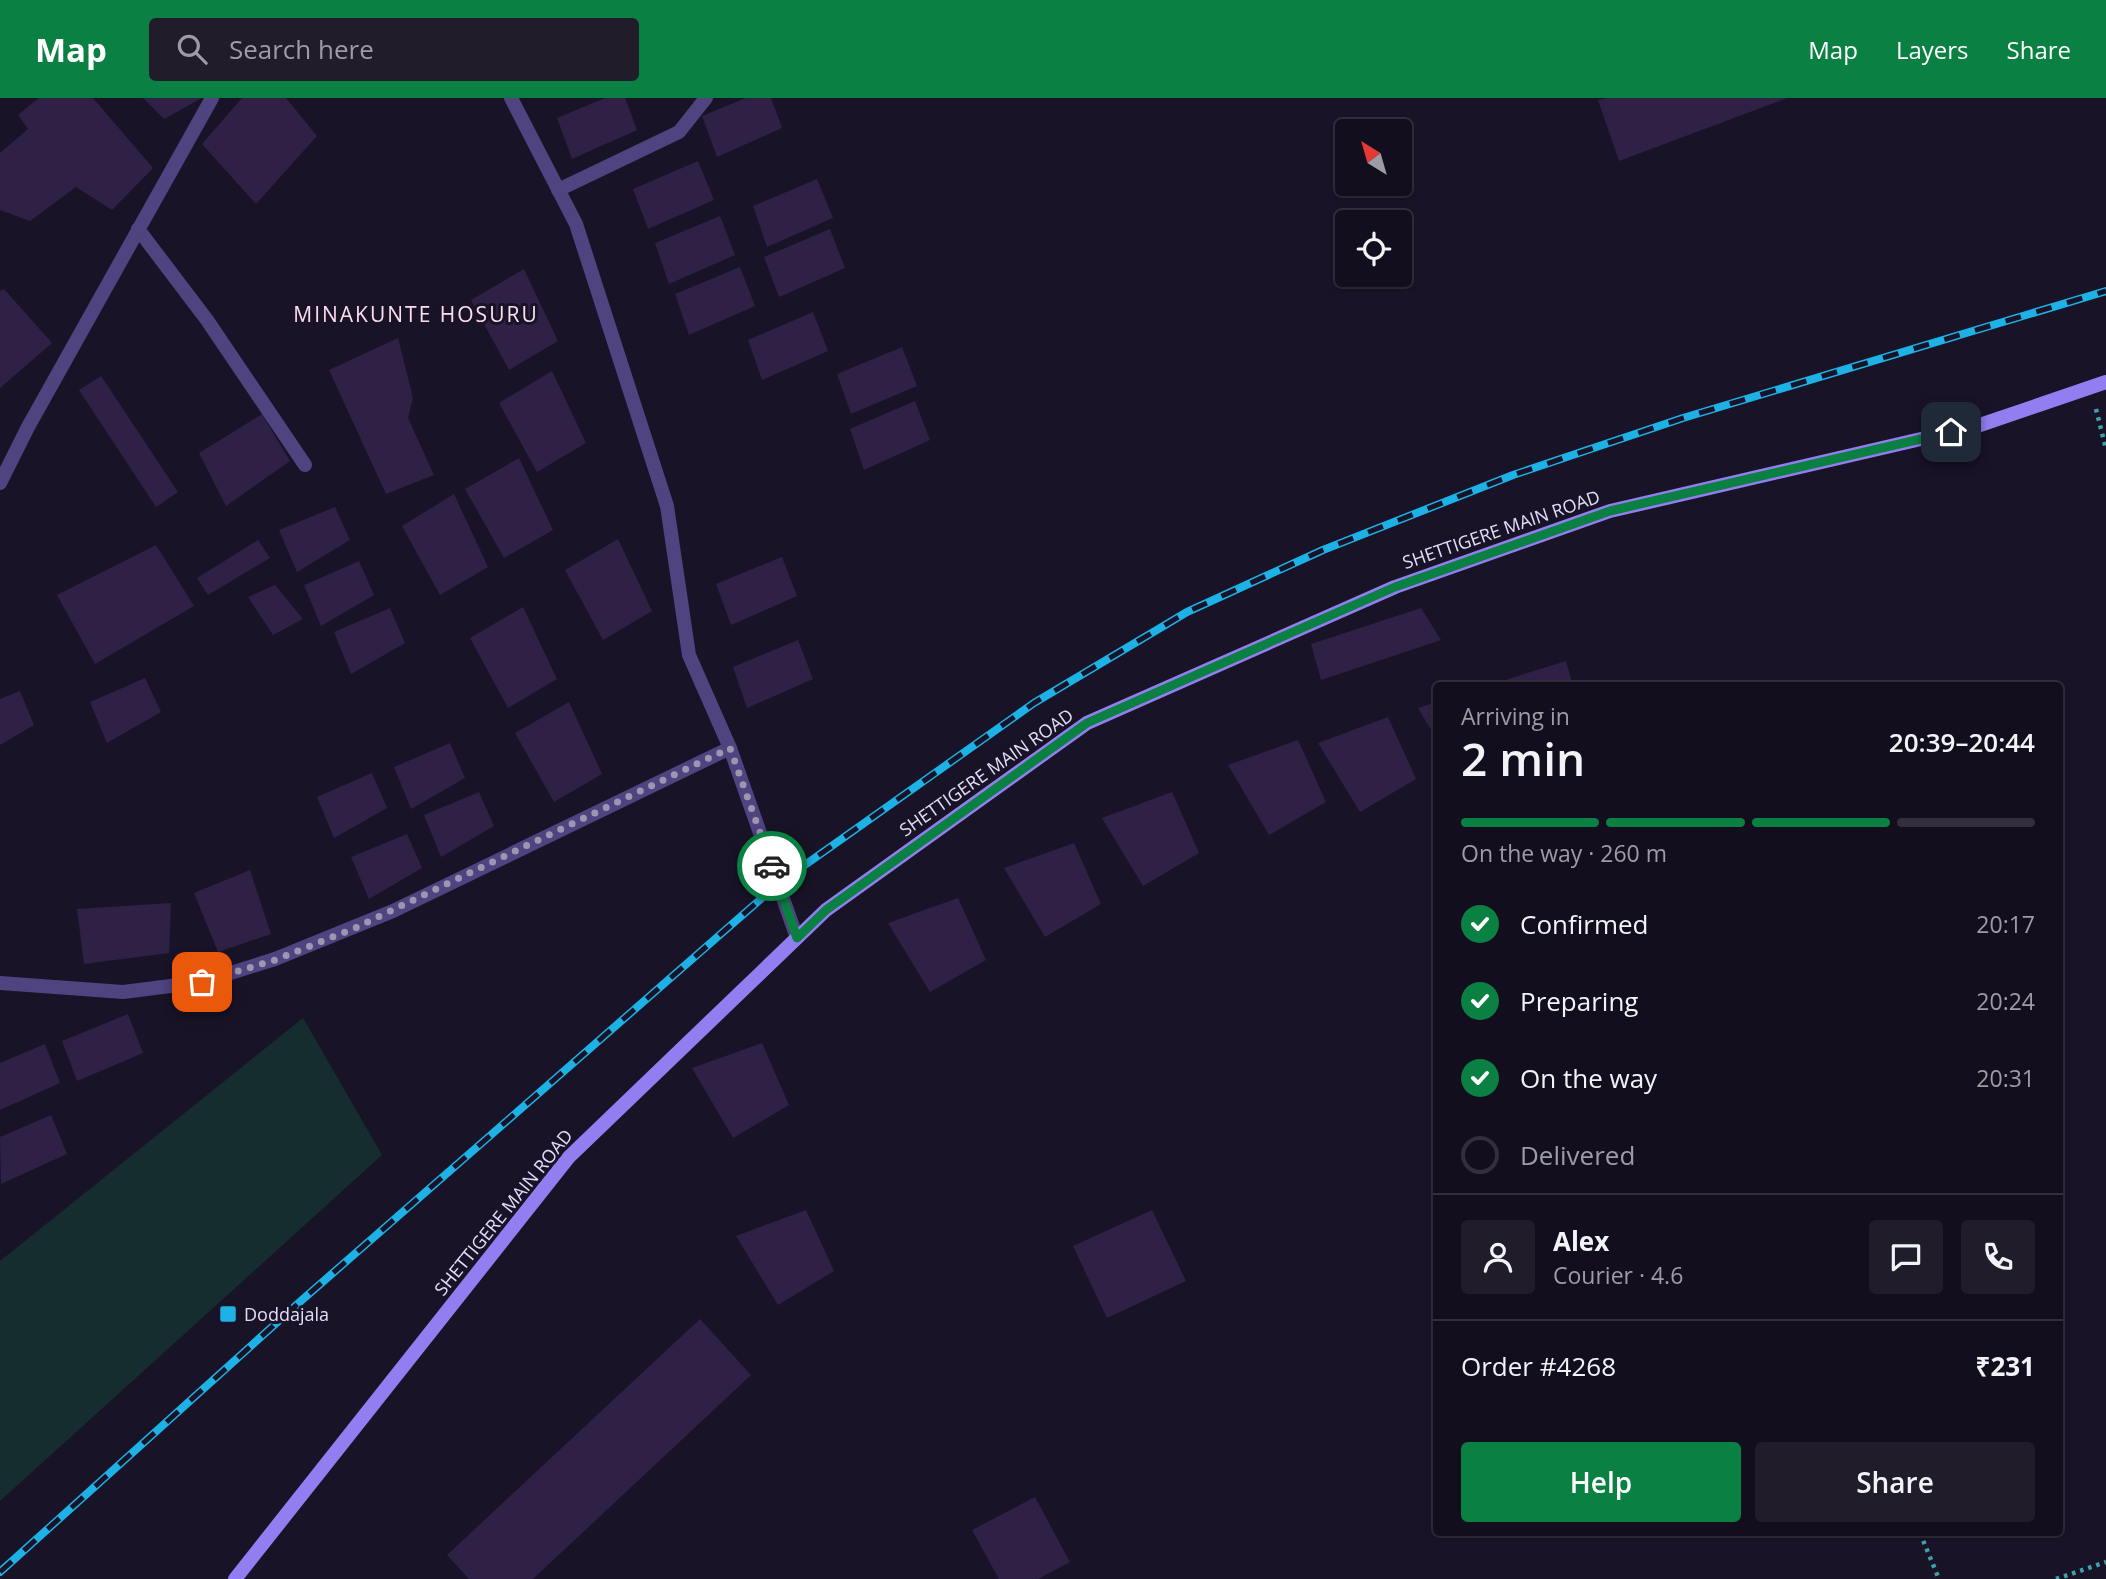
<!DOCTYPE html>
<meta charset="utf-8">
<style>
:root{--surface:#130e1d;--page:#201c2a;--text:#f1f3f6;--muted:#9d9ca4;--line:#322e3b;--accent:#0b8043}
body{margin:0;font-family:"Open Sans",sans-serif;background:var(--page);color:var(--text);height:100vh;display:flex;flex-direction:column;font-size:26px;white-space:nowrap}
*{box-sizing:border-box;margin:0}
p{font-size:23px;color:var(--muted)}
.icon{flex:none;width:38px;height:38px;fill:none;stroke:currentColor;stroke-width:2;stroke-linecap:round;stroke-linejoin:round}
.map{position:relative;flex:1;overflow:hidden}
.side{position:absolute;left:1433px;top:584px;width:630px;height:854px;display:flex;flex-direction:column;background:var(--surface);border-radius:7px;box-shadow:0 2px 5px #0004,0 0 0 2px var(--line)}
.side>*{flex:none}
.needle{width:46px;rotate:323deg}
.tools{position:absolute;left:1335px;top:21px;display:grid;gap:14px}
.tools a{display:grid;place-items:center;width:77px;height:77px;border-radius:7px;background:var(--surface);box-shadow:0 2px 5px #0004,0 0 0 2px var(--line);font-size:35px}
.pin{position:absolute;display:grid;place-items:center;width:60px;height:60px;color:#fff;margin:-30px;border-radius:14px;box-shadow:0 4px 10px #0006}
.courier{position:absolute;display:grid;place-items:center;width:70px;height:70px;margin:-35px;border:5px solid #0b8043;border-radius:50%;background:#fff;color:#222;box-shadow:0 2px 9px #0007}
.summary em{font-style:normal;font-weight:600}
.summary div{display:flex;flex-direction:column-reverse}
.summary{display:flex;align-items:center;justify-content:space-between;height:119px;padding:0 28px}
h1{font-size:46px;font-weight:600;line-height:52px}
.bar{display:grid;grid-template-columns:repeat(4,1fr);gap:10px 7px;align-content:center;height:84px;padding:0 28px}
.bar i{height:9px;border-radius:5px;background:var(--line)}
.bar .selected{background:var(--accent)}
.bar p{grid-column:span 4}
.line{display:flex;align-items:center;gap:18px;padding:0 28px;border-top:2px solid var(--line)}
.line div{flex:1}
.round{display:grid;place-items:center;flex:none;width:74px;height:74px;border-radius:7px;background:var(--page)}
ol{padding:0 28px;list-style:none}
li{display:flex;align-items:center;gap:21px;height:77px}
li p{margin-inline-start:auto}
li .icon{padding:7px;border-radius:50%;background:var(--accent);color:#fff;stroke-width:4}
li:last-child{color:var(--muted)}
li i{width:38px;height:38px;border:4px solid var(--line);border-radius:50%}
.button{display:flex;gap:14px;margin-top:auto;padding:14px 28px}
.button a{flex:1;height:80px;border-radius:7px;background:var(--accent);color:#fff;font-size:28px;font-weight:600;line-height:80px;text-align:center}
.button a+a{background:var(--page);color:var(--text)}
header{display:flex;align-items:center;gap:42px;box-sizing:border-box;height:98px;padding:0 35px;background:var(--accent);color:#fff}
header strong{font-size:33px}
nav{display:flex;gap:38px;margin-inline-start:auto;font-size:24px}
.search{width:490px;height:63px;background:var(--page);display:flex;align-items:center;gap:18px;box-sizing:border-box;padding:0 24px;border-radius:7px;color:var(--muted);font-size:26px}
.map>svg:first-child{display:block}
.green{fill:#162d30}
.building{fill:#2e2145}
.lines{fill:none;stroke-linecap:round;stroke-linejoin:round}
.path{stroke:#3ea2ad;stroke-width:4.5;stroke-dasharray:3.5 5;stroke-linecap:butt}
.minor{stroke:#4f4380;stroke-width:14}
.tertiary{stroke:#4f4380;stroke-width:14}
.secondary{stroke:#937ef1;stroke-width:14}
.rail-casing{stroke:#1db1e6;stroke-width:8}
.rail{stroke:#191327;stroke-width:5;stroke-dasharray:16;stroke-linecap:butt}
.done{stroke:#9e96b1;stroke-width:7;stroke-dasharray:0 12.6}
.route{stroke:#0b8043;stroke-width:9}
.poi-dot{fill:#1db1e6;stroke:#191327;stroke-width:2.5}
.labels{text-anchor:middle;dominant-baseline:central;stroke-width:6;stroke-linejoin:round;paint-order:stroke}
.street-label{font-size:18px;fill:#e5dcfb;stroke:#191327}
.poi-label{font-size:18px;fill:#e5dcfb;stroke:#191327;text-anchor:start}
.quarter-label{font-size:21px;letter-spacing:2px;fill:#fbdeec;stroke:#191327}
</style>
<header>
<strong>Map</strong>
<div class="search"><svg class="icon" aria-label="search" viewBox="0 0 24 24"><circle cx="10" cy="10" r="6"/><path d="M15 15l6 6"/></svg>Search here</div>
<nav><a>Map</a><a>Layers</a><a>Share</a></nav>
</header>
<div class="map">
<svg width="2106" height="1481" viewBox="0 0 2106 1481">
<rect width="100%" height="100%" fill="#191327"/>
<path class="green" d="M303 920 382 1057 0 1403V1163Z"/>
<g class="building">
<path d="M39 0H93L153 70 112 112 76 89 30 123 0 112V55L28 31 18 17Z"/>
<path d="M143 0H202L164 21Z"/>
<path d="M242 0H286L317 38 256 106 202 46Z"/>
<path d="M605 0H625L637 32 572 61 557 20Z"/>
<path d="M746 0H771L782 30 717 59 702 18Z"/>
<path d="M1606 0H1787L1619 63 1598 2Z"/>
<path d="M698 63 714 102 648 131 633 91Z"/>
<path d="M817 81 833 120 767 149 753 108Z"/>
<path d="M720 118 735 157 669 186 655 145Z"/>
<path d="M830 131 845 170 779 199 764 159Z"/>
<path d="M740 169 755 208 689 237 675 196Z"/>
<path d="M524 171 558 243 509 272 471 202Z"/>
<path d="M4 191 52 245 0 290V193Z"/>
<path d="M813 214 828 253 762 282 748 242Z"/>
<path d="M398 240 413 300 408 320 434 377 386 396 329 272Z"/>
<path d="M902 249 917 288 851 316 837 276Z"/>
<path d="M552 273 586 345 537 374 499 305Z"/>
<path d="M101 278 178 394 156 409 79 292Z"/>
<path d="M915 303 930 342 864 372 850 331Z"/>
<path d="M262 316 290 363 226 408 199 355Z"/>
<path d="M519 360 553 432 504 460 465 391Z"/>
<path d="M454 396 488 469 440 497 402 428Z"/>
<path d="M335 409 350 442 297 474 279 432Z"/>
<path d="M618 441 652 513 603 542 565 472Z"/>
<path d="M258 442 270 460 208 497 197 480Z"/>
<path d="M156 447 194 508 95 566 57 497Z"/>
<path d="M782 459 797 498 731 527 716 486Z"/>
<path d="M359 463 374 497 321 528 304 487Z"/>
<path d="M275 487 303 521 273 537 248 499Z"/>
<path d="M523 509 557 581 508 610 470 540Z"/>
<path d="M390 510 405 545 351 576 334 534Z"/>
<path d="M1421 510 1441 542 1321 582 1311 546Z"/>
<path d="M798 542 813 581 747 610 733 569Z"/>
<path d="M1566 563 1573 588H1489V587Z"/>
<path d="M145 580 161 614 107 645 90 604Z"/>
<path d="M20 593 34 627 0 647V601Z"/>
<path d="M569 604 602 676 554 704 515 635Z"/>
<path d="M1437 604V642L1418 610Z"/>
<path d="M1388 619 1416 681 1360 714 1318 645Z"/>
<path d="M1298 642 1326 704 1269 737 1228 667Z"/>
<path d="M450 645 465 680 411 711 394 669Z"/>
<path d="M372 675 387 710 334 740 317 699Z"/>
<path d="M479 694 494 728 441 759 424 717Z"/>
<path d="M1172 694 1199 755 1143 788 1102 720Z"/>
<path d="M407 736 422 770 369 801 351 759Z"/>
<path d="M1074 745 1101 806 1045 839 1004 770Z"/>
<path d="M250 772 271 836 218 854 194 795Z"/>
<path d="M958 800 986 862 930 894 888 825Z"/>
<path d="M171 805 169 855 84 866 77 811Z"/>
<path d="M128 916 143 955 77 983 62 943Z"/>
<path d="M762 945 789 1007 733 1040 692 970Z"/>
<path d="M45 946 60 985 0 1012V965Z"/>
<path d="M51 1017 67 1056 1 1086 0 1039Z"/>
<path d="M806 1112 834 1173 778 1207 736 1138Z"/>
<path d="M1152 1112 1186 1183 1107 1220 1073 1148Z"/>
<path d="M700 1221 751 1277 533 1481H469L447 1457Z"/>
<path d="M1035 1399 1070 1464 1038 1481H999L972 1432Z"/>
</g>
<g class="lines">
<g class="path">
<path d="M2096 311 2106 351"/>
<path d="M1920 1435 1939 1481"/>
<path d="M2056 1481 2106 1464"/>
</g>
<g class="minor">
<path d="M511 0 576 126 667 408 689 557 730 650"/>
<path d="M558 92 679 34 706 0"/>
<path d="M138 131 207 222 305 367"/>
<path d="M0 385 28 329 212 0"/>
</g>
<path class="tertiary" d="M0 885 123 894 202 884 275 861 393 813 730 650 797 840"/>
<path class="secondary" d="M235 1481 569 1059 826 812 1087 625 1395 489 1610 413 1977 328 2106 284"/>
<defs>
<path id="rail" d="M0 1474 302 1202 778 786 1034 605 1187 514 1323 452 1513 377 1683 320 2106 193"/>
</defs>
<use href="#rail" class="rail-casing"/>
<use href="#rail" class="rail"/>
</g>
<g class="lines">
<path class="done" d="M202 884 275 862 355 830 730 650 772 768"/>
<path class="route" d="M772 768 797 840 826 812 1087 625 1395 489 1610 413 1951 334"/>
</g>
<rect class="poi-dot" x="219" y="1207" width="18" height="18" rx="3.5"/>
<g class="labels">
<g class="street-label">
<text transform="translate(1501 431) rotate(-19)">SHETTIGERE MAIN ROAD</text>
<text transform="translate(986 674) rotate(-35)">SHETTIGERE MAIN ROAD</text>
<text transform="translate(503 1114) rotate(-51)">SHETTIGERE MAIN ROAD</text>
</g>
<g class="poi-label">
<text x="244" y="1216">Doddajala</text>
</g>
<g class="quarter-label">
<text x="416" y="216">MINAKUNTE HOSURU</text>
</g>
</g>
</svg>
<div class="tools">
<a><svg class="needle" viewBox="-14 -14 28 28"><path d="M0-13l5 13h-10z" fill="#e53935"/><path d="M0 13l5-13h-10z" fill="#9d9ca4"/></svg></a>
<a><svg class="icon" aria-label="locate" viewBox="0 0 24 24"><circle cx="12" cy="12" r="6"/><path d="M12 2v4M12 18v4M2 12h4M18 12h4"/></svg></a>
</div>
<div class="pin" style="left:202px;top:884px;background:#ea580c"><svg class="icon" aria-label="bag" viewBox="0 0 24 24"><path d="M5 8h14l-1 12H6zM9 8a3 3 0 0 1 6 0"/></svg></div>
<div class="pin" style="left:1951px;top:334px;background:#1f2937"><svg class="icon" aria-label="home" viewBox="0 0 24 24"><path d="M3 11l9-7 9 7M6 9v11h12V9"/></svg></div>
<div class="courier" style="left:772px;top:768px"><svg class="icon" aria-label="car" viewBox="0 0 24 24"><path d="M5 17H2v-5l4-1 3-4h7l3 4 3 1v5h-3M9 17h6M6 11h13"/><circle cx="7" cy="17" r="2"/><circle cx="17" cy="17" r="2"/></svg></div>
<section class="side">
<div class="summary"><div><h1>2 min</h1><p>Arriving in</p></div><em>20:39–20:44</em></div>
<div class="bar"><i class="selected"></i><i class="selected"></i><i class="selected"></i><i></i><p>On the way · 260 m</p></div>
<ol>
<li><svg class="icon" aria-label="check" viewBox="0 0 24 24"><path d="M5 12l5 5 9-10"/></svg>Confirmed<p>20:17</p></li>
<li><svg class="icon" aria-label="check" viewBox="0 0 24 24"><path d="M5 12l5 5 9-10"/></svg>Preparing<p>20:24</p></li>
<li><svg class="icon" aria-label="check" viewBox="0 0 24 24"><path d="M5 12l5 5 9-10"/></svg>On the way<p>20:31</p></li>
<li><i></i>Delivered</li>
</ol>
<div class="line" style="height:126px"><a class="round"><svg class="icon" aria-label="person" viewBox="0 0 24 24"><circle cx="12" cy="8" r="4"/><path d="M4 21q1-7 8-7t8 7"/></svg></a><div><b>Alex</b><p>Courier · 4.6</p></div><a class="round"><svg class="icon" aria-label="chat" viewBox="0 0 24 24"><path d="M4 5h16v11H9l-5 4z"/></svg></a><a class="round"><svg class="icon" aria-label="phone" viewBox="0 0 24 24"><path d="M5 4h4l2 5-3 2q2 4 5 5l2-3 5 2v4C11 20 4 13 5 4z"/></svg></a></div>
<div class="line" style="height:91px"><div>Order #4268</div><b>₹231</b></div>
<div class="button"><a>Help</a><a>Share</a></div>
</section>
</div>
